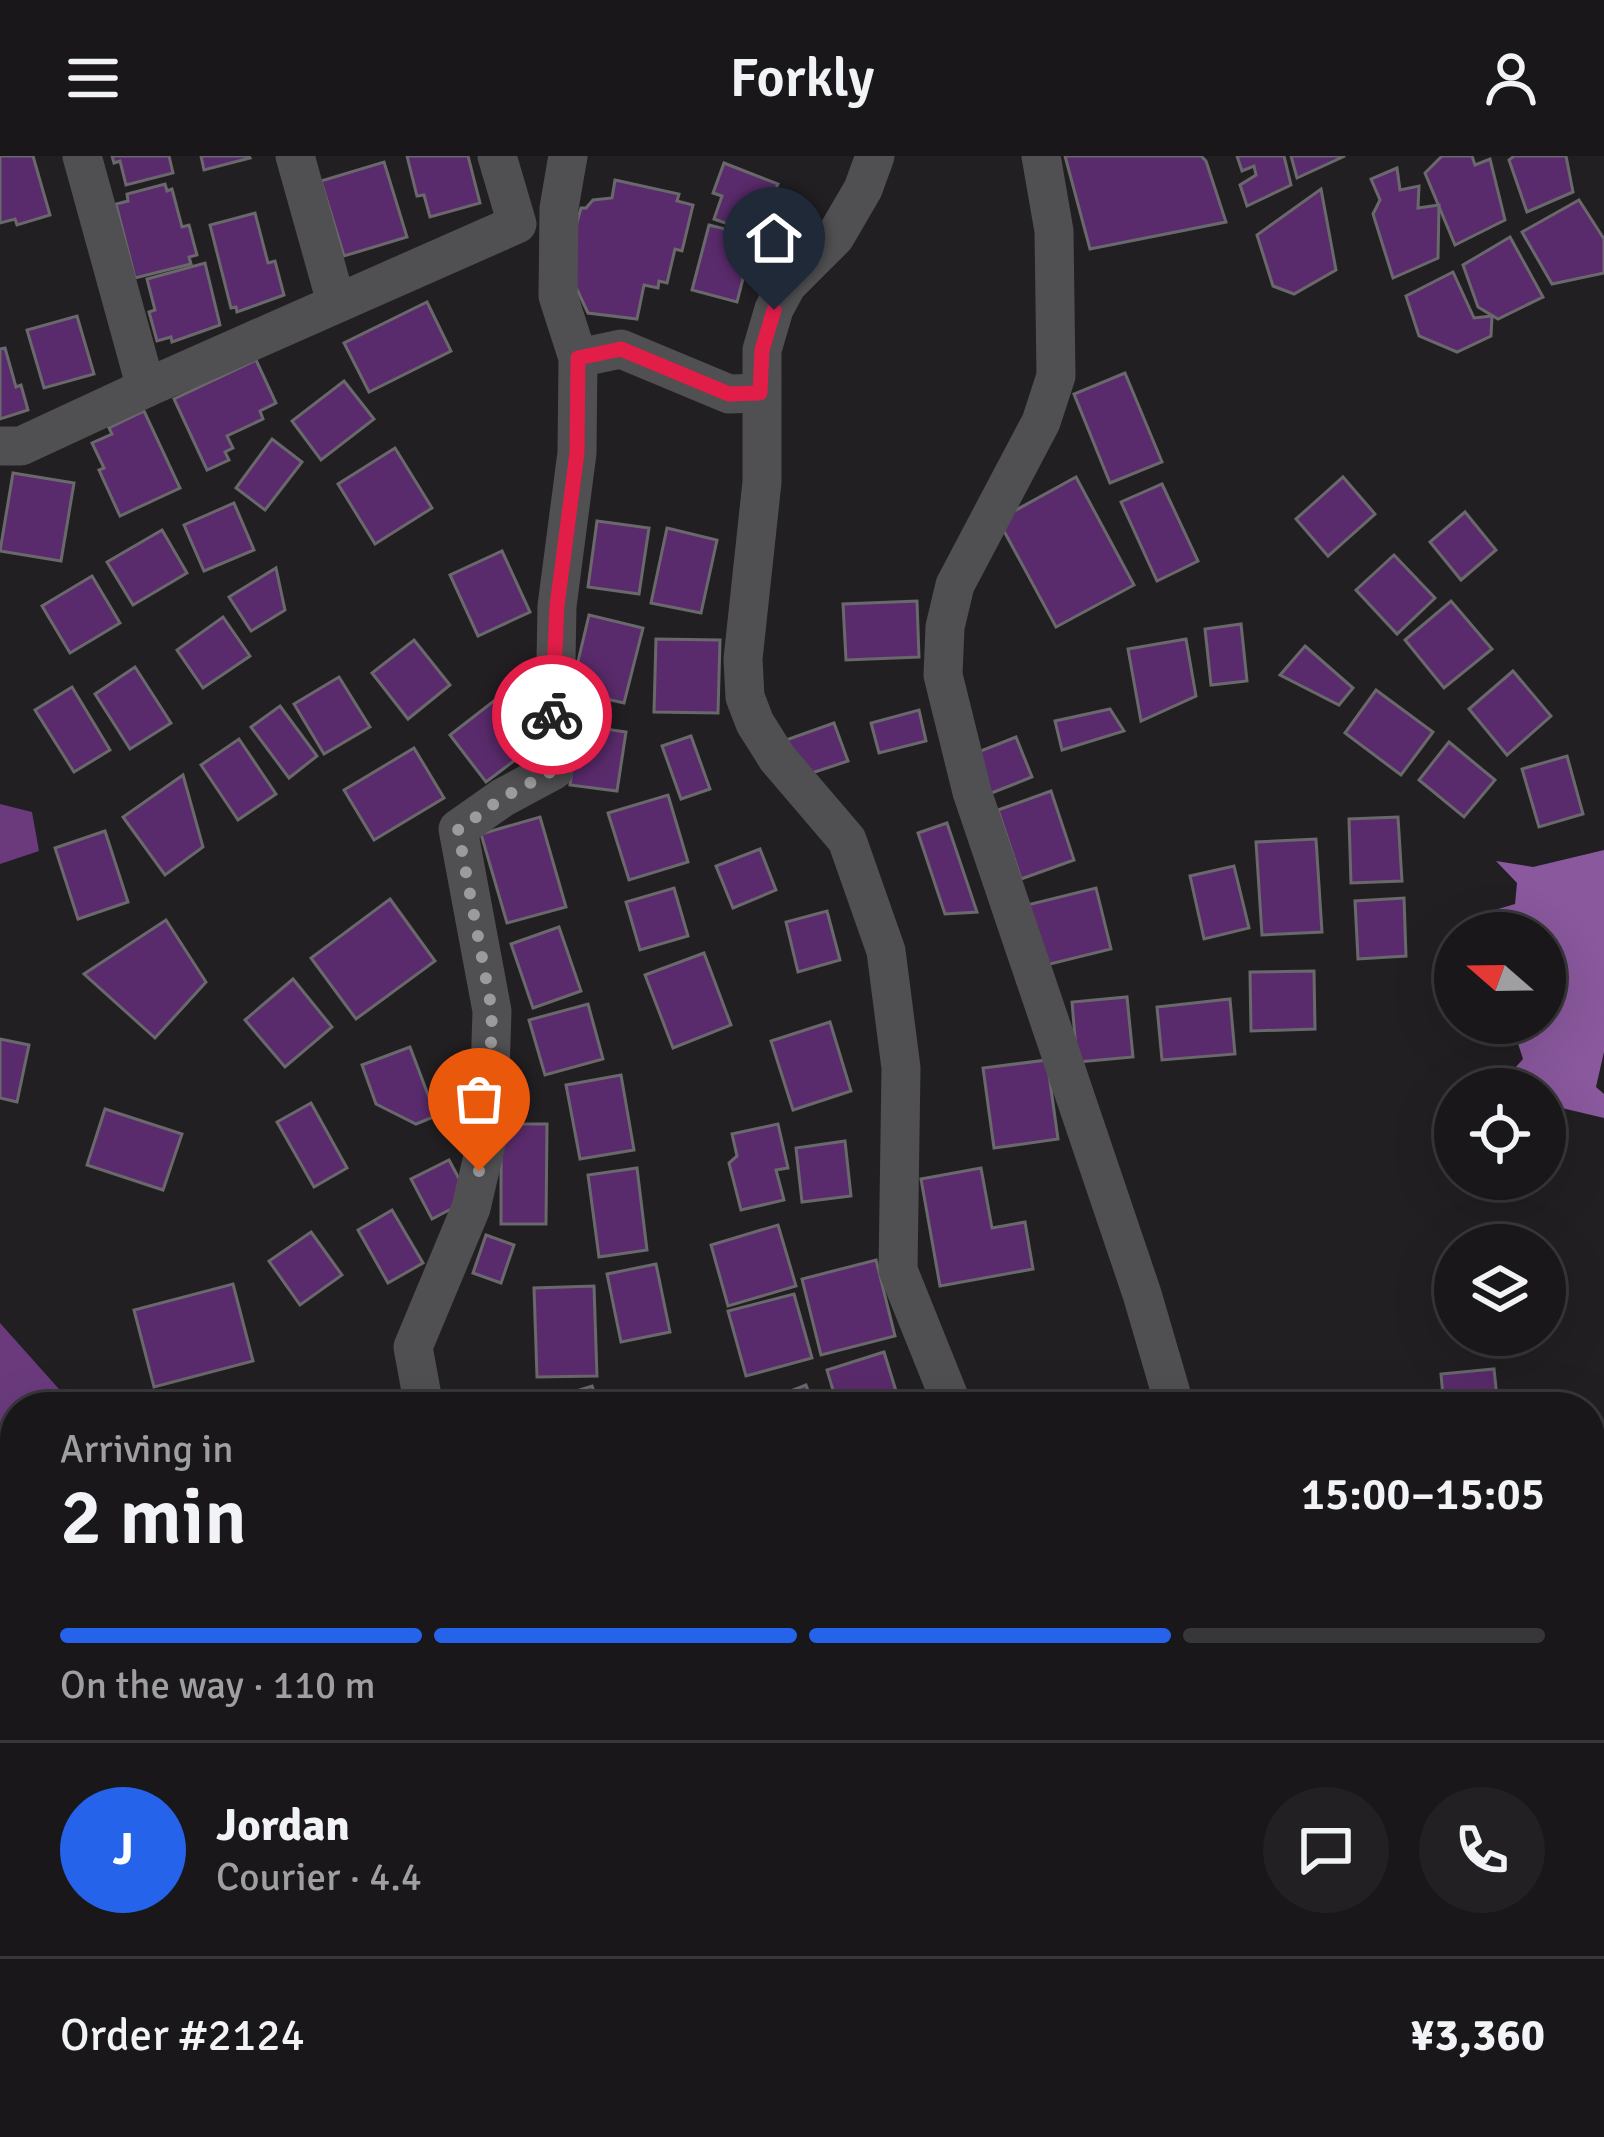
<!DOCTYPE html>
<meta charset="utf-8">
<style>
:root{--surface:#19171a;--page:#222023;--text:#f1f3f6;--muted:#9f9fa2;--line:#373639;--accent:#2563eb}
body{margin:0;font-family:Signika,sans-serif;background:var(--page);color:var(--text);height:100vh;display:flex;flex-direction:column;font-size:45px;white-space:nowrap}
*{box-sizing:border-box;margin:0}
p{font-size:39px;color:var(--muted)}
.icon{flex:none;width:66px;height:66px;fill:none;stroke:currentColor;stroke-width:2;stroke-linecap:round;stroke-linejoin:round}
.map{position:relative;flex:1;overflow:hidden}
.details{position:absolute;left:0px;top:1236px;width:1605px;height:747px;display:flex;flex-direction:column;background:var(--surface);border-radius:48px 48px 0 0;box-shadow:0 12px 48px #0002,0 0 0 3px var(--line)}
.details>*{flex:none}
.needle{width:78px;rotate:290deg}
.buttons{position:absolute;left:1434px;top:756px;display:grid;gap:24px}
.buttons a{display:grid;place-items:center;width:132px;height:132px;border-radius:50%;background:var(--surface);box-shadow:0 12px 48px #0002,0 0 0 3px var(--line);font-size:60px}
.pin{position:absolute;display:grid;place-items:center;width:102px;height:102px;color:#fff;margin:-123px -51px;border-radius:50% 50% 50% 0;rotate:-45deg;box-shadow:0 0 12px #0007}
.pin .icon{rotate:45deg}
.courier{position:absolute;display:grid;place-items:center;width:120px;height:120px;margin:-60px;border:9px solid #e11d48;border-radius:50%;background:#fff;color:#222;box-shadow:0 3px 15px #0007}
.overview em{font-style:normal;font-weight:600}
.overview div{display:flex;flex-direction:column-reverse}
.overview{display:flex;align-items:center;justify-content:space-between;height:204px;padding:0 60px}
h1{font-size:78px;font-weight:600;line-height:90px}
.bar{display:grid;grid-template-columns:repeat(4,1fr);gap:18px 12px;align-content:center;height:144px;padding:0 60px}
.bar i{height:15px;border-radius:9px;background:var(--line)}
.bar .on{background:var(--accent)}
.bar p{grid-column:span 4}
.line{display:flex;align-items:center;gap:30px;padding:0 60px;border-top:3px solid var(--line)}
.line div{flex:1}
.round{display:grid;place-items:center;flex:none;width:126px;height:126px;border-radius:63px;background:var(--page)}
header{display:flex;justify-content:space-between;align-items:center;height:156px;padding:0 60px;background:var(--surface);font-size:54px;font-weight:600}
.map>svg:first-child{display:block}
.forest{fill:#6a3a7d}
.water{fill:#89589d}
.building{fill:#5a2b6c;stroke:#69686a;stroke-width:3}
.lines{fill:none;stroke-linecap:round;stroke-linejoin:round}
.street{stroke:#504f51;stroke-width:39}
.done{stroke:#9b9a9c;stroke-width:12;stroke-dasharray:0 21.6}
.route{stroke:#e11d48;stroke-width:15}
</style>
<header><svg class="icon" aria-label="menu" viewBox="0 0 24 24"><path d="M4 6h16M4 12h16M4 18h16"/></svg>Forkly<svg class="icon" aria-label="person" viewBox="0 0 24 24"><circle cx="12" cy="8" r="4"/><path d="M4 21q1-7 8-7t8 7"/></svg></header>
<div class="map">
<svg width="1604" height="1981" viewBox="0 0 1604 1981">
<rect width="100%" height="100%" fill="#211f22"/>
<g class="forest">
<path d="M0 648 32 656 39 695 0 708Z"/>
<path d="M0 1167 75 1251H15V1845L0 1836Z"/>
</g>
<path class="water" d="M1604 694V896L1596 931 1604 938V962L1545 948V933H1483L1477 920 1507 921 1523 903 1513 872 1507 867H1545V777H1479L1488 756 1515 748 1517 727 1496 705 1533 711Z"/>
<g class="building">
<path d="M0 0H33L50 59 17 69 15 63 0 67Z"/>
<path d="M112 0H169L173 17 126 29 120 5 114 7Z"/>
<path d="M201 0H249L250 2 204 14Z"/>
<path d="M407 0H468L480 47 430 61 424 39 417 40Z"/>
<path d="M1065 0H1201L1206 5 1226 66 1090 93Z"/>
<path d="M1237 0H1284L1291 29 1247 50 1240 29 1256 19 1254 10 1242 15Z"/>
<path d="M1291 0H1345L1297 22Z"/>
<path d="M1442 0H1472L1475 9 1490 3 1505 64 1455 89 1425 17Z"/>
<path d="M1514 0H1566L1573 36 1527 56 1509 4Z"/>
<path d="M384 6 407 81 344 100 321 25Z"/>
<path d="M724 7 778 28 775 35 780 37 764 81 714 63 722 40 713 37Z"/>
<path d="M1397 12 1400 34 1419 30 1418 52 1439 49 1438 102 1393 122 1373 58 1380 44 1371 23Z"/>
<path d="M615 24 679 38 677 45 693 49 682 95 675 93 667 127 659 125 658 132 644 129 637 163 588 157 572 123V84L581 52H586L593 44 612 42Z"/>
<path d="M165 28 167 35 172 33 182 71 189 69 197 99 189 101 191 108 135 122 116 48 128 45 127 38Z"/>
<path d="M1321 33 1336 114 1294 138 1273 130 1257 79Z"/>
<path d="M1579 44 1604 83V117L1552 128 1522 76Z"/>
<path d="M255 57 268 107 275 105 284 139 237 156 236 151 231 152 210 69Z"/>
<path d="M709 69 754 80 737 146 692 134Z"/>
<path d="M1510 81 1543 141 1498 163 1478 151 1463 109Z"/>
<path d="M205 107 220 169 172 186 171 181 157 185 149 156 155 154 147 123Z"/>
<path d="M1453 116 1474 162 1492 160 1491 180 1457 196 1419 180 1406 140Z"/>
<path d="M427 146 451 195 369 236 344 187Z"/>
<path d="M77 160 94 218 44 232 27 174Z"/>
<path d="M5 192 16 231 21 229 28 254 0 263V193Z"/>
<path d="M256 204 276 247 260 255 263 263 227 280 233 292 225 296 229 304 207 314 174 243Z"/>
<path d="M1125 217 1162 306 1110 327 1074 238Z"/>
<path d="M344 225 374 263 321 304 292 265Z"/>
<path d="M144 255 180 332 120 360 99 314 104 312 92 287 112 278 109 272Z"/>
<path d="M272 283 302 306 265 354 236 332Z"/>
<path d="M395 292 432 352 375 388 338 328Z"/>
<path d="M13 317 74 327 61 405 0 395Z"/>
<path d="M1076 321 1134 429 1056 471 998 364Z"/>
<path d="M1343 321 1375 358 1328 400 1296 363Z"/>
<path d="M1162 328 1198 405 1157 425 1121 346Z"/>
<path d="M234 347 254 394 204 415 184 369Z"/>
<path d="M1465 356 1496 394 1461 424 1430 386Z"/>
<path d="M597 365 649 372 639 438 588 431Z"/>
<path d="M667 372 717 384 701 457 651 447Z"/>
<path d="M162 374 187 417 133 449 107 406Z"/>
<path d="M502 395 530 456 478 480 450 419Z"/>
<path d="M1394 399 1435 442 1397 478 1356 434Z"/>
<path d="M276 412 285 454 251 475 229 441Z"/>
<path d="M92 420 120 467 70 497 42 450Z"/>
<path d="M917 445 919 501 846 504 843 448Z"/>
<path d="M1451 445 1492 493 1444 532 1405 484Z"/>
<path d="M589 459 643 472 624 547 571 535Z"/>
<path d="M223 461 250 500 203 532 177 494Z"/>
<path d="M1241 468 1247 525 1211 529 1205 473Z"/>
<path d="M656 483 720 484 718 557 654 556Z"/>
<path d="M1186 483 1196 540 1141 565 1128 493Z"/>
<path d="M414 484 450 529 408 563 372 517Z"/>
<path d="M1305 490 1353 532 1339 549 1280 519Z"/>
<path d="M135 511 171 567 130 593 95 538Z"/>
<path d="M1513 515 1551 560 1507 599 1469 553Z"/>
<path d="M339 521 370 571 324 598 294 548Z"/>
<path d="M72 531 110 594 74 616 35 554Z"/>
<path d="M1376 534 1433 576 1401 619 1345 577Z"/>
<path d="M495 544 531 592 486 626 450 579Z"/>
<path d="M280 550 317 600 289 622 251 571Z"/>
<path d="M1110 553 1124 575 1062 594 1055 565Z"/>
<path d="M919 554 926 585 879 597 871 567Z"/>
<path d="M834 567 848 605 809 618 786 584Z"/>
<path d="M578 569 626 576 617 635 570 629Z"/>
<path d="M691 580 710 633 681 643 662 590Z"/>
<path d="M1016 581 1032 621 989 638 973 598Z"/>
<path d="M239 583 276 638 238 664 201 609Z"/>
<path d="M1449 586 1495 624 1464 661 1419 624Z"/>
<path d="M414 592 444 642 374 684 344 634Z"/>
<path d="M1567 600 1583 658 1539 671 1522 613Z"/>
<path d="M183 619 203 691 165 719 123 661Z"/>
<path d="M1051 635 1074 704 1021 723 998 654Z"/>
<path d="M668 639 688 706 629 724 608 657Z"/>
<path d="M540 661 566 751 507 767 481 678Z"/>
<path d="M1398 661 1402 725 1351 727 1349 663Z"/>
<path d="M947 667 977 756 945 758 918 677Z"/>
<path d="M105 675 128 746 78 763 55 692Z"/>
<path d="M1316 683 1322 776 1262 779 1256 686Z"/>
<path d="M760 693 776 734 733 752 716 710Z"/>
<path d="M1234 710 1249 772 1204 783 1190 720Z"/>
<path d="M674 732 688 780 640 794 626 746Z"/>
<path d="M1096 732 1111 793 1042 810 1027 749Z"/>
<path d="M1404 742 1406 800 1358 803 1355 745Z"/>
<path d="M390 743 435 805 356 863 311 802Z"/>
<path d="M827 755 840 804 798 816 786 766Z"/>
<path d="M166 764 206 826 155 882 84 818Z"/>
<path d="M559 771 581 835 533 852 511 788Z"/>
<path d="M704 797 731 869 673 892 645 819Z"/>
<path d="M1314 815 1315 873 1251 875 1250 816Z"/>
<path d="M293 823 332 871 285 911 245 864Z"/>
<path d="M1127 841 1133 901 1077 906 1072 846Z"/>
<path d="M1230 843 1235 898 1162 904 1157 851Z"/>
<path d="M588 848 603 903 545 919 529 864Z"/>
<path d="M830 866 851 935 793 954 771 885Z"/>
<path d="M0 883 29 889 17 946 0 942Z"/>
<path d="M410 891 436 960 416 968 376 948 362 909Z"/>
<path d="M1047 904 1058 983 994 992 983 912Z"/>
<path d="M621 919 634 994 580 1003 566 929Z"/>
<path d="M311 947 347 1012 314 1031 277 966Z"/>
<path d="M105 953 182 978 163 1034 87 1009Z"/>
<path d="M501 968H547L546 1068H501Z"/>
<path d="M778 968 788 1012 776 1014 784 1044 741 1054 729 1007 737 1000 732 978Z"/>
<path d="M845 985 851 1040 802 1046 796 992Z"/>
<path d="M449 1004 470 1043 432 1063 411 1023Z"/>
<path d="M637 1012 647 1094 599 1101 588 1019Z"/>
<path d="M981 1012 992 1072 1025 1066 1033 1113 940 1130 921 1023Z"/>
<path d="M392 1054 423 1107 388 1127 358 1074Z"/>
<path d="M778 1069 796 1130 728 1150 711 1089Z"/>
<path d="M311 1076 342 1119 300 1149 269 1105Z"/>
<path d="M486 1079 514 1089 501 1127 473 1117Z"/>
<path d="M876 1104 895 1180 821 1199 802 1123Z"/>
<path d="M656 1108 670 1176 621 1186 607 1118Z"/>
<path d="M233 1128 253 1205 154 1231 134 1154Z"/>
<path d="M594 1130 597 1220 537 1221 534 1132Z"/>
<path d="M794 1138 812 1202 746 1220 728 1155Z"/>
<path d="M884 1196 901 1251H838L827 1214Z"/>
<path d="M1494 1213 1498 1251H1444L1441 1218Z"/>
<path d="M806 1229 814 1251H758L757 1248Z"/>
<path d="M592 1230 599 1251H542L541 1246Z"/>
<path d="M428 1968H472L487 1981H417Z"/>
<path d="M730 1968H808L802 1981H741L727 1975Z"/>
<path d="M839 1968H843L872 1981H833Z"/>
<path d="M1340 1968H1399L1395 1981H1371L1339 1971Z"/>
</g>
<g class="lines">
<g class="street">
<path d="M82 0 146 232 517 68 497 0"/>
<path d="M295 0 336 146"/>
<path d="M875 0 863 33 835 81 787 129 774 153 762 194V326L743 503 745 541 755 567 777 602 847 684 886 795 901 912 898 1114 953 1251"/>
<path d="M1041 0 1054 75 1056 220 1041 266 955 429 945 471 943 519 972 636 1142 1138 1175 1251"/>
<path d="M578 202 621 193 729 238 761 237"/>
<path d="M0 290H21L146 232"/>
<path d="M424 1251 413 1191 471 1052 488 979 492 855 458 673 502 642 554 614 557 450 577 297 578 202 558 140 559 52 568 0"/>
<path d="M0 1887 15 1896"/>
<path d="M143 1968 166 1981"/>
<path d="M986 1968 996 1981"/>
<path d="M1206 1981 1212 1968"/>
</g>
</g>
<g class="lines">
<path class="done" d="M479 1015 488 979 492 855 458 674 502 642 554 614 552 559"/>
<path class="route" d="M552 559 557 450 577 297 578 202 621 193 729 238 760 237 762 194 774 154"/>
</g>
</svg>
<div class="buttons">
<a><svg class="needle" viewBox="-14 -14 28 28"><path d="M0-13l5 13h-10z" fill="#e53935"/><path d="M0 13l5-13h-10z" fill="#9f9fa2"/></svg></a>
<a><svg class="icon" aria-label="locate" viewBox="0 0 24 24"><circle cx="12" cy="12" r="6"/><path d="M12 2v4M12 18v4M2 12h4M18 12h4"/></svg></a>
<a><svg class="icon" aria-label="layers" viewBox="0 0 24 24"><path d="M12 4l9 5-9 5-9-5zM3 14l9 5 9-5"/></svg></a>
</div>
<div class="pin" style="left:479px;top:1015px;background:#ea580c"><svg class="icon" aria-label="bag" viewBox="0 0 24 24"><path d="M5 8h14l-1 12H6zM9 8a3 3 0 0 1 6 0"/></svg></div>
<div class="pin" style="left:774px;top:154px;background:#1f2937"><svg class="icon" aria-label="home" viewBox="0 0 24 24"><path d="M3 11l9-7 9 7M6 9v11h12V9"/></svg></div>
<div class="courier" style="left:552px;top:559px"><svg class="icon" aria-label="bike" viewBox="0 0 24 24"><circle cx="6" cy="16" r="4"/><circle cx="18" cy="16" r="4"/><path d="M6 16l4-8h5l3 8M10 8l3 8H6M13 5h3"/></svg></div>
<section class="details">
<div class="overview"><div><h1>2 min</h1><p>Arriving in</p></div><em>15:00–15:05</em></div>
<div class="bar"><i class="on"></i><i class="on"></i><i class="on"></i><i></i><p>On the way · 110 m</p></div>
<div class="line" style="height:216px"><b class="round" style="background:var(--accent);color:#fff">J</b><div><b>Jordan</b><p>Courier · 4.4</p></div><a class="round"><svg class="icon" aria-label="chat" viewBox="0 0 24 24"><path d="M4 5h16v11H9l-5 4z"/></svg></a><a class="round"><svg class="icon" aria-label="phone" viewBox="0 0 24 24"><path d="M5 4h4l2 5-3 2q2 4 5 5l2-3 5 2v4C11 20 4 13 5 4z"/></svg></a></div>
<div class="line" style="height:156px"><div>Order #2124</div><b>¥3,360</b></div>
</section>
</div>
